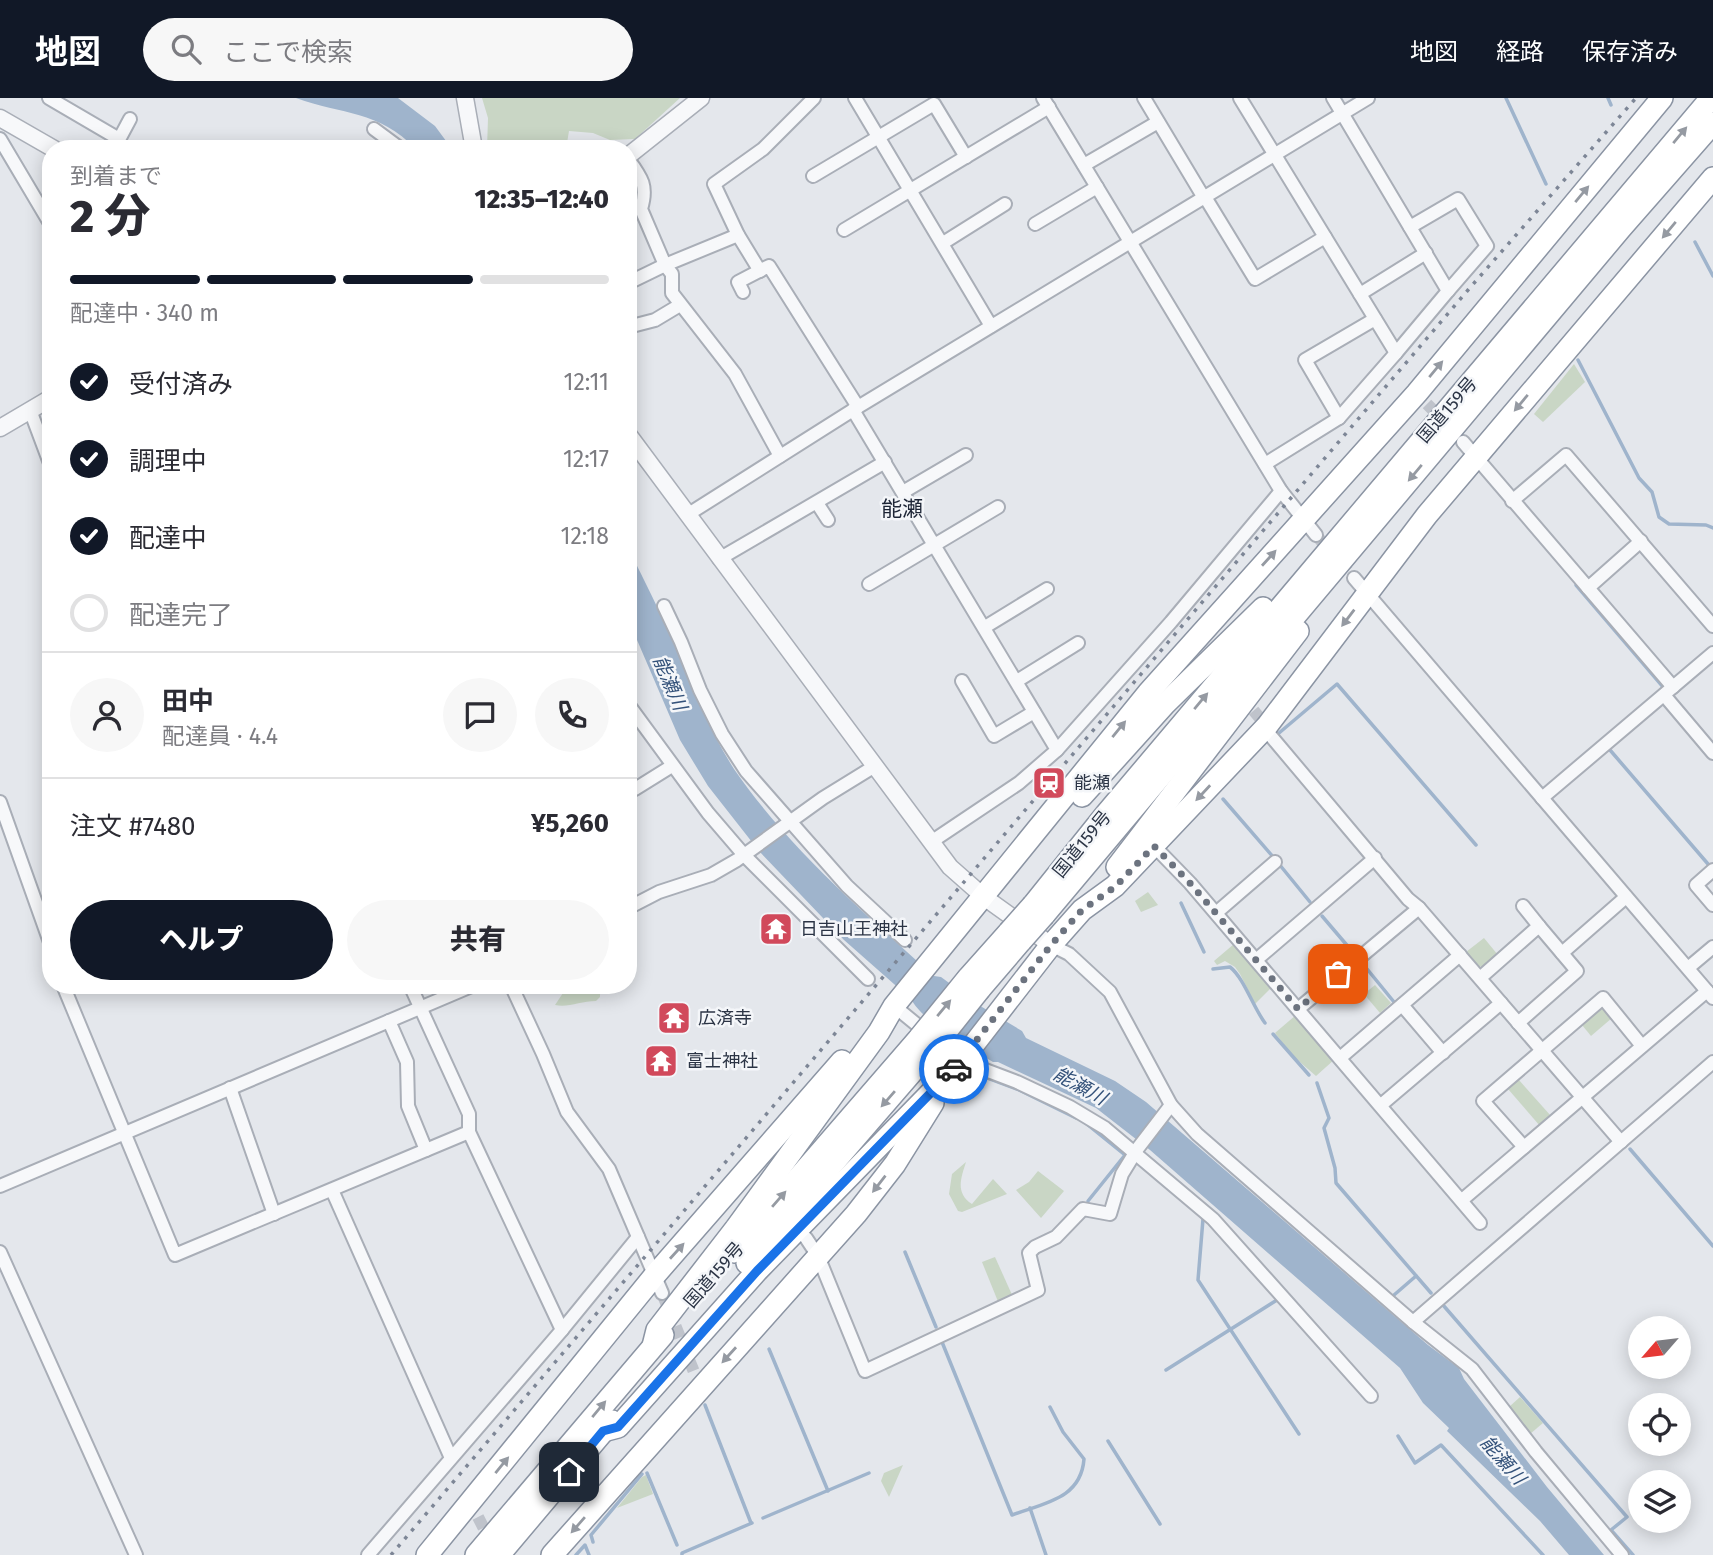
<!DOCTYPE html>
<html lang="ja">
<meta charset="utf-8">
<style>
:root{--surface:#fff;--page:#f7f7f7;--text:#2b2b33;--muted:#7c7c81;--line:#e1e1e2;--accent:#111827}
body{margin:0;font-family:"Fira Sans","Noto Sans JP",sans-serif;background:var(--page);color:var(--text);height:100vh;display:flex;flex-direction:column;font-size:26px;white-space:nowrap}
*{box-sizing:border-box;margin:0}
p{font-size:23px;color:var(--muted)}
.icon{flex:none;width:38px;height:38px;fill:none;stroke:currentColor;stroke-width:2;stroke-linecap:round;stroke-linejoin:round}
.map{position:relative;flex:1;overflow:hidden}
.side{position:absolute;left:42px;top:42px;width:595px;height:854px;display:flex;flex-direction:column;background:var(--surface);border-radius:28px;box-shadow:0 4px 18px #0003}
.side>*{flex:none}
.needle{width:46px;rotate:242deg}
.controls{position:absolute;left:1628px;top:1218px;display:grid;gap:14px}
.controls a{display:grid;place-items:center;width:63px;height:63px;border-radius:50%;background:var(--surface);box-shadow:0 4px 18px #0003;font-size:35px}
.pin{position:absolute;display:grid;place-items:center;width:60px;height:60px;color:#fff;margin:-30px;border-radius:14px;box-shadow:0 4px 10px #0006}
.courier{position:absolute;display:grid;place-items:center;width:70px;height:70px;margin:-35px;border:5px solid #1a73e8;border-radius:50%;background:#fff;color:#222;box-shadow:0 2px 9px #0007}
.overview em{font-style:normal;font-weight:800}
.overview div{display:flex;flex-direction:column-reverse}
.overview{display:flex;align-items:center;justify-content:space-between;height:119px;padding:0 28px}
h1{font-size:46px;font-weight:800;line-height:52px}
.bar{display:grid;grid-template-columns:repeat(4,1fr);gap:10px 7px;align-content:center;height:84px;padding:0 28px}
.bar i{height:9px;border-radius:5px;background:var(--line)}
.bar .current{background:var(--accent)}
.bar p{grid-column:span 4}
.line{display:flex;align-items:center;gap:18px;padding:0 28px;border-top:2px solid var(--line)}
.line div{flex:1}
.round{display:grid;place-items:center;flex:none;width:74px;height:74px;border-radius:37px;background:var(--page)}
ol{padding:0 28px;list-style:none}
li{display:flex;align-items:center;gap:21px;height:77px}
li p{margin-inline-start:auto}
li .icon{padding:7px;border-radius:50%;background:var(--accent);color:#fff;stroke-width:4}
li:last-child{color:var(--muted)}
li i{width:38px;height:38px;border:4px solid var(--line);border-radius:50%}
.action{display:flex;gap:14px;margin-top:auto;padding:14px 28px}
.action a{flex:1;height:80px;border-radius:42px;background:var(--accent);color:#fff;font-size:28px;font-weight:800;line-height:80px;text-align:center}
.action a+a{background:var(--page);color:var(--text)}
header{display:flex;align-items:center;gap:42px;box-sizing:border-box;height:98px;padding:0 35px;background:var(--accent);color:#fff}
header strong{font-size:33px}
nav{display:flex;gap:38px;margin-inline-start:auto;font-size:24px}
.search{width:490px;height:63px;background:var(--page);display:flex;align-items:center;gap:18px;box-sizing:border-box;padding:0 24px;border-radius:38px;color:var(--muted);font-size:26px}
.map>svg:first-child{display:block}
.green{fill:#c9d6c5}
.water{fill:#9fb4cc}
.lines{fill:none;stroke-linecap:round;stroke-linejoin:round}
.stream{stroke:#9fb4cc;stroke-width:3.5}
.minor-tunnel{stroke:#bfc3cb;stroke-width:12;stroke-dasharray:12 6;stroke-linecap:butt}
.minor-casing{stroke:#a9aeb7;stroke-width:16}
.tertiary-casing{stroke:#a9aeb7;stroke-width:19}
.trunk-casing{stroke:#8b94a3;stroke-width:24}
.minor{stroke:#f7f8fa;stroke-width:12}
.tertiary{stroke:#f7f8fa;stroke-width:16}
.trunk{stroke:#fff;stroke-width:21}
.rail{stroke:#7d8696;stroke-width:3.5;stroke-dasharray:3.5 7;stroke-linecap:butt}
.trunk-bridge-casing{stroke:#8b94a3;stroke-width:24;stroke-linecap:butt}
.trunk-bridge{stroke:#fff;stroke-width:21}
.oneway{fill:#959aa2}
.done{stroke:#6c737f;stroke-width:7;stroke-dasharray:0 12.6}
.route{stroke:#1a73e8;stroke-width:9}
.labels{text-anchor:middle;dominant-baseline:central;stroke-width:5;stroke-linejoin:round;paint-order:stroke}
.street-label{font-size:18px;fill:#2b3445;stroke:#f4f6f9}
.poi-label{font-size:18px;fill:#2b3445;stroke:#f4f6f9;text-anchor:start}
.water-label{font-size:19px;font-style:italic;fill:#34527a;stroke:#f4f6f9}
.quarter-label{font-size:21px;fill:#1d2536;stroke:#f4f6f9}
</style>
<header>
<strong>地図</strong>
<div class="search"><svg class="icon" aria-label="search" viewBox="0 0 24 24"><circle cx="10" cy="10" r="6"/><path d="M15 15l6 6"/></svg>ここで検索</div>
<nav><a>地図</a><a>経路</a><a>保存済み</a></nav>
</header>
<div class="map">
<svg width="1713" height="1457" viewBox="0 0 1713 1457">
<rect width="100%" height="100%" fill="#e4e7ec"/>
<g class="green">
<path d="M482 0H680L635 41 610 42 593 35 569 33 566 51H487L488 20Z"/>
<path d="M1574 266 1585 284 1543 324 1534 316Z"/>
<path d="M1148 794 1158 807 1141 814 1135 803Z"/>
<path d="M1484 840 1498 857 1483 869 1478 868 1466 854Z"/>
<path d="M1234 846 1272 889 1255 906 1240 876 1235 869 1225 863 1217 867 1214 863Z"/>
<path d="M577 887H600V899L596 903C581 903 568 910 555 907L565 892 575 891Z"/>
<path d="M1375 887 1391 905 1380 915 1364 896Z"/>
<path d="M1600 911 1605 912 1612 920 1591 938 1582 927Z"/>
<path d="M1296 917 1335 961 1316 978 1293 958 1275 935Z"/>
<path d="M1519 982 1551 1018 1540 1028 1508 991Z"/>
<path d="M966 1064C961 1080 955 1095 972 1106L993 1081 1007 1096 962 1114 958 1113 949 1096 952 1076Z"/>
<path d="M1038 1073 1064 1093 1041 1120 1016 1092 1029 1084Z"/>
<path d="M995 1159 1013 1199 999 1206 982 1164Z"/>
<path d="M1520 1299 1543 1325 1530 1336 1509 1309Z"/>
<path d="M903 1367 889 1399 881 1383 884 1375Z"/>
<path d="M646 1377 653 1396 617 1410 642 1379Z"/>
</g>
<g class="water">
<path d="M296 0H398L435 28 452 51H416C378 12 343 17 296 0Z"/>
<path d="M628 450C644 482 660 513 674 546 692 588 709 632 734 671 785 746 866 817 934 878L941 879 982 909 1022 933 1026 940 1115 983 1146 1004 1428 1247 1459 1270 1464 1281 1547 1389 1604 1457H1569L1540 1423 1447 1333 1449 1330 1423 1305 1400 1270 1150 1052 1096 1010 998 964H993C971 950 922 923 911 901L844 842 759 753 708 688 680 642 628 521Z"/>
</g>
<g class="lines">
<g class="stream">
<path d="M1506 0 1546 86"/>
<path d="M1608 0 1611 7"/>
<path d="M1695 144 1713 178"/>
<path d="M1578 262 1639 380 1652 394 1659 419 1669 426 1706 427 1713 430"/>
<path d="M1576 487 1664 590"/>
<path d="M1279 635 1337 586 1476 747"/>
<path d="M1610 652 1708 766"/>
<path d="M1223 701 1274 760"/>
<path d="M1279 766 1310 804"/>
<path d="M1181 805 1204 854"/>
<path d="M1322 818 1351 852"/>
<path d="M1363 866 1394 904"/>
<path d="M1213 871 1230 869C1244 880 1253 909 1265 925"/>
<path d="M1273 936 1309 977"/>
<path d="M969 973 1017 991 1076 1020"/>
<path d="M1317 985 1329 1020 1324 1030 1335 1070 1336 1085 1431 1195"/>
<path d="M1083 1023 1125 1057 1088 1103"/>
<path d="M1630 1051 1713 1148"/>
<path d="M1203 1121 1198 1182 1299 1336"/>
<path d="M905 1154 936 1229"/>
<path d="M1394 1197 1416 1178"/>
<path d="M1443 1207 1627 1419 1611 1432 1633 1457"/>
<path d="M942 1244 1012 1417C1044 1405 1081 1401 1084 1361L1063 1334 1050 1309"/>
<path d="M769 1251 828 1393"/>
<path d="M1166 1272 1277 1202"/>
<path d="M705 1307 751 1425"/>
<path d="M1398 1338 1415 1365 1441 1347 1543 1457"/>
<path d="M1108 1343 1160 1426"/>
<path d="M647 1375 677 1447"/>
<path d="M1030 1410 1046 1457"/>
<path d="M763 1420 869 1375"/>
<path d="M593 1444 591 1437 642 1376"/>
<path d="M576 1457 585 1447 589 1457"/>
<path d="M682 1457V1455L752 1425"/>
</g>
<g class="minor-tunnel">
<path d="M1427 306 1444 323"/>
<path d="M1316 437 1354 480"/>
<path d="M1242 599 1264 625"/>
<path d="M662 1195 694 1274"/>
<path d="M478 1419 491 1444"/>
</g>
<defs>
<g id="minor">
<path d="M49 0 119 41"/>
<path d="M855 0 991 228"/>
<path d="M1043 0 1281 393 1316 437"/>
<path d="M1144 0 1204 100"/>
<path d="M1240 0 1396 255 1448 193 1333 0"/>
<path d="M374 31 401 51"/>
<path d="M0 41 51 127"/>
<path d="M114 51 130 21"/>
<path d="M628 61C642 80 648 88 641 111L665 167 672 176V195L735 276 780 358"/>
<path d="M1084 67 1158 24"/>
<path d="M813 78 934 6 966 59"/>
<path d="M1205 99 1255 181 1325 139"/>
<path d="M1035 126 1097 89"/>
<path d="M1410 129 1458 101 1487 148 1448 193"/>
<path d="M844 132 1049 9"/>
<path d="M943 145 1005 106"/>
<path d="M760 173 738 137 714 86 763 51 814 0"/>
<path d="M628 185 665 167 738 137"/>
<path d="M743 194 738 184 769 168 858 309"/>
<path d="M1360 196 1426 155"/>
<path d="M628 229 655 222 680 207"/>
<path d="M30 312 51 368"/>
<path d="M853 312 1057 652 1019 685 931 744"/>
<path d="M1339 320 1305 262 1375 221"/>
<path d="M1463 344 1673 589"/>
<path d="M1265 366 1339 320 1396 255"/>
<path d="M903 394 966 357"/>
<path d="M1512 403 1566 357 1713 528"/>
<path d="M817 405 828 422"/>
<path d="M687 417 853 312 1368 0"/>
<path d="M719 461 885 364"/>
<path d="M1354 480 1713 900"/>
<path d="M869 486 998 409"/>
<path d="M1588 490 1641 443"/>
<path d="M664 508 681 544 700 592 722 636 746 673 847 788 905 842"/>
<path d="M985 529 1047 491"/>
<path d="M962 583 994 638 1034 614"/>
<path d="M1017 583 1078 545"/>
<path d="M1664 597 1713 655"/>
<path d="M628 606 708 715 744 757 868 881"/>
<path d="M1264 625 1270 637 1408 801 1419 810 1621 1044"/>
<path d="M1057 652 1171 524 1281 393"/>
<path d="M628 688 635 691 672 668"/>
<path d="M1542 700 1713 555"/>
<path d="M0 704 51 847"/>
<path d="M1154 748 1190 785 1480 1125"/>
<path d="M1713 772 1696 787 1713 807"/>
<path d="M1523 808 1539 828"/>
<path d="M628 810 659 794 711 777 737 762 823 700 875 668"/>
<path d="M1216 815 1275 764"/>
<path d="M1051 847 1069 856 1110 894 1171 1007 1197 1036 1413 1224 1472 1271 1536 1354 1622 1457"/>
<path d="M1562 855 1626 799"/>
<path d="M1256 862 1375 760"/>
<path d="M1688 870 1713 849"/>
<path d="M1480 880 1539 828 1577 873 1518 925"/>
<path d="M63 887 175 1157 469 1034 562 1232 368 1457"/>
<path d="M410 887 469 1016V1034"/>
<path d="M511 887 543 956 567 1014 609 1071 662 1195"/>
<path d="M1402 907 1443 955"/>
<path d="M894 908 954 957 967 965 1017 984 1070 1009 1105 1030 1213 1121 1371 1298"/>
<path d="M1298 911 1419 810"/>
<path d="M389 923 407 964 408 1008 426 1052"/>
<path d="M1340 960 1460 857"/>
<path d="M230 990 274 1116"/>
<path d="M1381 1007 1501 905"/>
<path d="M1524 1049 1483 1003 1603 900 1642 948"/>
<path d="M0 1088 474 887"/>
<path d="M332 1092 451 1360"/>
<path d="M1462 1102 1707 893"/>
<path d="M806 1140 818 1158 865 1273 1038 1192 1029 1155 1035 1149 1056 1139 1083 1111 1110 1116 1122 1076 1138 1050 1171 1007"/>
<path d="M0 1154 136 1457"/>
<path d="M1413 1224 1713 964"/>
<path d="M562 1232 638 1139"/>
</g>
<g id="tertiary">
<path d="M465 0 474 51"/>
<path d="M0 20 54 51"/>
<path d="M628 58 701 0"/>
<path d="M0 330 51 300"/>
<path d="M628 336 950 769 984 799 1051 847"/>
</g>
<g id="trunk">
<path d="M1082 698 1165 606 1263 510"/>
<path d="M1117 769 1298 533"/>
<path d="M1033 807 1106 716 1711 0"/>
<path d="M1044 817 1621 130 1713 25"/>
<path d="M968 880 1009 834"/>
<path d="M980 891 1021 843"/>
<path d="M734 1154 920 939"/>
<path d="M747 1165 933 950"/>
<path d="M653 1248 657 1232 736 1130 879 934 894 908 1148 595 1417 295 1662 0"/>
<path d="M603 1333 618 1329 757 1173 957 968 1051 847 1082 812 1115 788 1267 628 1427 417 1713 80"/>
<path d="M427 1457 655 1177 842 963"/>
<path d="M476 1457 663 1237"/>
<path d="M499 1457 612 1323"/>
<path d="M552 1457 856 1116 895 1066 933 1005"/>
</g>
</defs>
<use href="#minor" class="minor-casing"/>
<use href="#tertiary" class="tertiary-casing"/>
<use href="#trunk" class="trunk-casing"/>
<use href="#minor" class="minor"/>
<use href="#tertiary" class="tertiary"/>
<use href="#trunk" class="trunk"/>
<path class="rail" d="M391 1457 1468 192 1636 0"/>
<defs>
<g id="trunk-bridge">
<path d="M1009 834 1033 807"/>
<path d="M1021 843 1044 817"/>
<path d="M920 939 968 880"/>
<path d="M933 950 980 891"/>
</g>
</defs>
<use href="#trunk-bridge" class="trunk-bridge-casing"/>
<use href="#trunk-bridge" class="trunk-bridge"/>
</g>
<defs><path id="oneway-solid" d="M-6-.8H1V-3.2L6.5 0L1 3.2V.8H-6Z" transform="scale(1.75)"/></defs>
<g class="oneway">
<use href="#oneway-solid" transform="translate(1680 37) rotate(-50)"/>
<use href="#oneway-solid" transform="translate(1582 96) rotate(-50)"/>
<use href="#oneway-solid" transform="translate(1669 132) rotate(130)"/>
<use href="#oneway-solid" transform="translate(1436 271) rotate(-50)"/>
<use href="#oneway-solid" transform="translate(1521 305) rotate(130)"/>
<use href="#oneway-solid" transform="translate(1415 375) rotate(130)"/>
<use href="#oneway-solid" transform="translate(1269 460) rotate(-48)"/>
<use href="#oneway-solid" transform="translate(1348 520) rotate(127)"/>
<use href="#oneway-solid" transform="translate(1201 603) rotate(-50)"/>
<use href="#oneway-solid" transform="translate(1119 631) rotate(-51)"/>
<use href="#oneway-solid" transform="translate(1203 695) rotate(133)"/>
<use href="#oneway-solid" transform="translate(944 910) rotate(-50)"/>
<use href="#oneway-solid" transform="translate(888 1001) rotate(131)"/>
<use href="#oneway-solid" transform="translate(879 1086) rotate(128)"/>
<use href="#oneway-solid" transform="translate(779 1101) rotate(-49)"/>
<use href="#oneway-solid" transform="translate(677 1153) rotate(-48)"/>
<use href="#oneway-solid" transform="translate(729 1257) rotate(132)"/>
<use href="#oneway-solid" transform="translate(599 1311) rotate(-50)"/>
<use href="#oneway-solid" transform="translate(502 1367) rotate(-51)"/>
<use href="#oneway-solid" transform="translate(578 1427) rotate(131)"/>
</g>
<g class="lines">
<path class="done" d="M954 971 1051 847 1082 812 1115 789 1154 748 1190 785 1298 911 1338 876"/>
<path class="route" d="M569 1374 603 1333 618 1329 757 1173 954 971"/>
</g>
<defs>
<symbol id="station-square" viewBox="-11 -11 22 22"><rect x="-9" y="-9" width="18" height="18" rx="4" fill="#d1495b" stroke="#f4f6f9"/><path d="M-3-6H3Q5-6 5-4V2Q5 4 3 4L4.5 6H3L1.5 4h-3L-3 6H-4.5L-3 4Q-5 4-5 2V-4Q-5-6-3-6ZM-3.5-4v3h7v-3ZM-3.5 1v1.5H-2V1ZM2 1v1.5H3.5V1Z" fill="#fff"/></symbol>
<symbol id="temple-square" viewBox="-11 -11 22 22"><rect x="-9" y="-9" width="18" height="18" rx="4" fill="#d1495b" stroke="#f4f6f9"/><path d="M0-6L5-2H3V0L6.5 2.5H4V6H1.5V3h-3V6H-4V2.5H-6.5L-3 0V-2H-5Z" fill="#fff"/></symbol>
</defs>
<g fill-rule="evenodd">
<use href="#station-square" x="1030" y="666" width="38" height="38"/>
<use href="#temple-square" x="757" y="812" width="38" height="38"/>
<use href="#temple-square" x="655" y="901" width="38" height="38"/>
<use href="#temple-square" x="642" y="944" width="38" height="38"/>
</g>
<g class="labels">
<g class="street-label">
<text transform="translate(1447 312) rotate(-49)">国道159号</text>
<text transform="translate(1082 746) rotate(-51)">国道159号</text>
<text transform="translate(714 1177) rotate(-49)">国道159号</text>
</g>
<g class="poi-label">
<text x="1074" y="685">能瀬</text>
<text x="800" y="831">日吉山王神社</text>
<text x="698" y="920">広済寺</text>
<text x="686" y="963">富士神社</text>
</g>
<g class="water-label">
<text transform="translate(670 585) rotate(67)">能瀬川</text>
<text transform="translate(1080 988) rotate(29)">能瀬川</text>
<text transform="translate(1503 1362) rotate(49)">能瀬川</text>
</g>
<g class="quarter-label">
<text x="902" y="411">能瀬</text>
</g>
</g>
</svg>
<div class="controls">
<a><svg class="needle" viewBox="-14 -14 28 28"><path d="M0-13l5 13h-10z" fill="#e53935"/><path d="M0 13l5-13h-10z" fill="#7c7c81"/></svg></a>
<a><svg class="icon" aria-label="locate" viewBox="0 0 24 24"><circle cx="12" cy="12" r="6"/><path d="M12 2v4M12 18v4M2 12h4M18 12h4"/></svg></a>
<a><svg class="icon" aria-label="layers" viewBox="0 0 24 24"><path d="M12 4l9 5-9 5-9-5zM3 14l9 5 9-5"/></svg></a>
</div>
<div class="pin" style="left:1338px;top:876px;background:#ea580c"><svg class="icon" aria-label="bag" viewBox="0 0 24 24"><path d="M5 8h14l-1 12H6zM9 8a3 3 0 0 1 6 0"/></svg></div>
<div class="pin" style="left:569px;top:1374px;background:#1f2937"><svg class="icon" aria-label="home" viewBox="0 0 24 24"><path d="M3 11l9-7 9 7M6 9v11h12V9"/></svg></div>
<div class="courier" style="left:954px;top:971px"><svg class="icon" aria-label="car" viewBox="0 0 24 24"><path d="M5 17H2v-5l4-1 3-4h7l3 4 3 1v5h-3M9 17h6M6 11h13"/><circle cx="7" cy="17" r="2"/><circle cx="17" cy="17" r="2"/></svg></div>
<section class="side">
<div class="overview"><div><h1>2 分</h1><p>到着まで</p></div><em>12:35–12:40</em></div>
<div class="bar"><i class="current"></i><i class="current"></i><i class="current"></i><i></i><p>配達中 · 340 m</p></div>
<ol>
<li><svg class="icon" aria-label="check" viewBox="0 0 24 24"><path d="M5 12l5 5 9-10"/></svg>受付済み<p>12:11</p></li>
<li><svg class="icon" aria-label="check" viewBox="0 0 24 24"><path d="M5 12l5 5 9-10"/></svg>調理中<p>12:17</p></li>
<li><svg class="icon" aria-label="check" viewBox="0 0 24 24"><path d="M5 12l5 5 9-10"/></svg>配達中<p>12:18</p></li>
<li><i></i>配達完了</li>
</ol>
<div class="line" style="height:126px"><a class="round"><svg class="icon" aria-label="person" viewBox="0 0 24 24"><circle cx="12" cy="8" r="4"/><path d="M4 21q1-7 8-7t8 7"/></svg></a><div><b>田中</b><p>配達員 · 4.4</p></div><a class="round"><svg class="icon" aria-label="chat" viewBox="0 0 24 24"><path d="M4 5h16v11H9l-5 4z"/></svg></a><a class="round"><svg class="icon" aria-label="phone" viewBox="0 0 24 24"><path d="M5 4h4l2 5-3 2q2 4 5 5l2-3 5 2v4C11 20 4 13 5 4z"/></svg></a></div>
<div class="line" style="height:91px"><div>注文 #7480</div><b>¥5,260</b></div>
<div class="action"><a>ヘルプ</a><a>共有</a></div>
</section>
</div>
